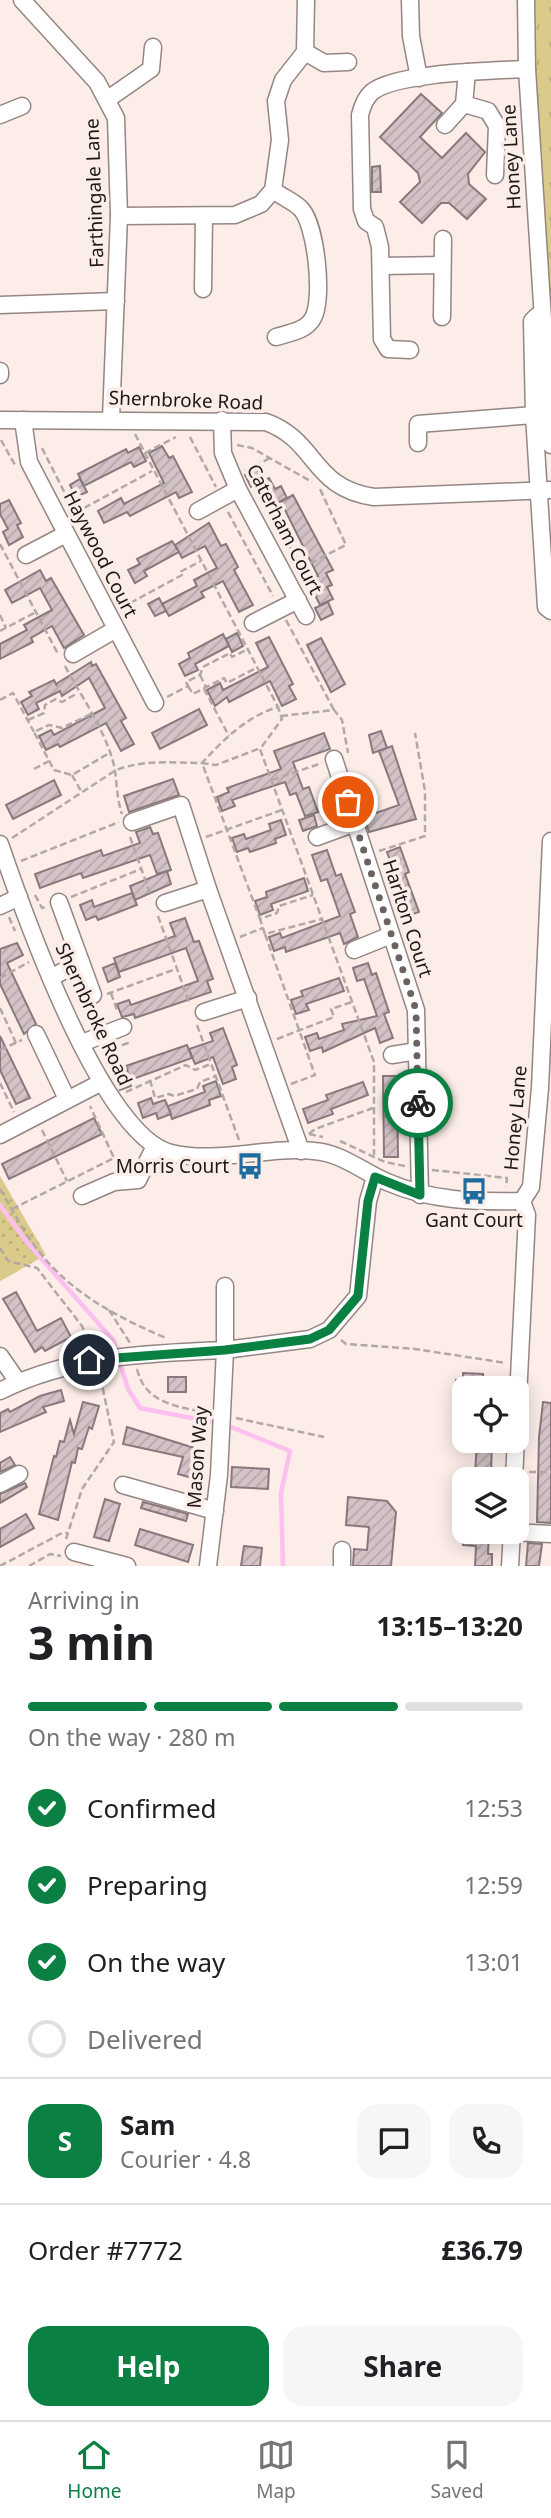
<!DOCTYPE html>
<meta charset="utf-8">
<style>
:root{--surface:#fff;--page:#f6f6f6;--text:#202124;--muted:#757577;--line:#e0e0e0;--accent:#0b8043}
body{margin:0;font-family:"Noto Sans",sans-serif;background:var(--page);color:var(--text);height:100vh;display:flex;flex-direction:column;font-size:26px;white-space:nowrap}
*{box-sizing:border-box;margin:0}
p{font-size:23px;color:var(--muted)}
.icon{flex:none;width:38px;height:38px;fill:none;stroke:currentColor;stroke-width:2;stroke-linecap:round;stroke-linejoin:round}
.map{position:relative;height:1566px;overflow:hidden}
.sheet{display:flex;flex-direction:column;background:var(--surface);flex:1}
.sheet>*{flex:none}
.tools{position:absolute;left:452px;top:1376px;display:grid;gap:14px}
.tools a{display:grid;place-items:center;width:77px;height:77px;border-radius:14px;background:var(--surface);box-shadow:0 4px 18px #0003;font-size:35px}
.pin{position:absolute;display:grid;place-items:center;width:60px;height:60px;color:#fff;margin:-30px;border:4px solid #fff;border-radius:50%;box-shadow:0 2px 7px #0007}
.courier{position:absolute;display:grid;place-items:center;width:70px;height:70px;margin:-35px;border:5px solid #0b8043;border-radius:50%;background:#fff;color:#222;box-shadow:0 2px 9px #0007}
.headline em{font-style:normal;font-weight:700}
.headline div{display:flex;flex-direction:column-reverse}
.headline{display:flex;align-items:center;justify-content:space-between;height:119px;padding:0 28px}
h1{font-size:46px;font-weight:700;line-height:52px}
.bar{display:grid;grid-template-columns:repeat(4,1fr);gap:10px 7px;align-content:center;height:84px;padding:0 28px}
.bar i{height:9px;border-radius:5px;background:var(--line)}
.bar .current{background:var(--accent)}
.bar p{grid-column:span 4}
.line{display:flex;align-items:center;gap:18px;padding:0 28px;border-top:2px solid var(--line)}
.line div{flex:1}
.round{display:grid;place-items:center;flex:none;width:74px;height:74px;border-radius:21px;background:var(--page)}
ol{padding:0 28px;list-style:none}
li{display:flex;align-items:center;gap:21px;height:77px}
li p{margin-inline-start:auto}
li .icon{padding:7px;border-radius:50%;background:var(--accent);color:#fff;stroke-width:4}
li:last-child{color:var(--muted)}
li i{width:38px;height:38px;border:4px solid var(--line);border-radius:50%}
.button{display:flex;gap:14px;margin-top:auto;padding:14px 28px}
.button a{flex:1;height:80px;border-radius:21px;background:var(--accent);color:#fff;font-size:28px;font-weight:700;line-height:80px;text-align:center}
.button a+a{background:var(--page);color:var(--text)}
.dock{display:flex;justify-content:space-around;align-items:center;height:98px;border-top:2px solid var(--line);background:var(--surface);font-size:19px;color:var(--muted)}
.dock a{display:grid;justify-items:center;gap:4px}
.dock .current{color:var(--accent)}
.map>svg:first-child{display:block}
.grass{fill:url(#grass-tufts)}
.park{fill:url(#park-dots)}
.pitch{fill:#dbcb8a}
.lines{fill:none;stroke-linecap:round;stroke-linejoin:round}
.stream{stroke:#fdbff0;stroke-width:4.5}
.building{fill:url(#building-hatch);stroke:#87797c;stroke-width:2}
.minor-casing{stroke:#948683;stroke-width:19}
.path{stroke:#b3a8a5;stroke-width:2.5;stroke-dasharray:7 3.5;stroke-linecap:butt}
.minor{stroke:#fff;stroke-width:16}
.done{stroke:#6b6360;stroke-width:7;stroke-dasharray:0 12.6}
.route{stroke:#0b8043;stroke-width:9}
.labels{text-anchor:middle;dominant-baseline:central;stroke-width:7;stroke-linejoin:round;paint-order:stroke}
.street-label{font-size:19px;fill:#1d1817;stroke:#fcede9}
.poi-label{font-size:19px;fill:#1d1817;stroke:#fcede9;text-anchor:end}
</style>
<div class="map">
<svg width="551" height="1566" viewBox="0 0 551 1566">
<defs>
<pattern id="grass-tufts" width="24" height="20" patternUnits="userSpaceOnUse" patternTransform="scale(1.75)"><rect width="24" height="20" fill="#dbcb8a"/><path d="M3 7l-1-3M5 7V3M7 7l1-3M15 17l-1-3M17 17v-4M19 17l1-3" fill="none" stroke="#bcae76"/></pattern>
<pattern id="park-dots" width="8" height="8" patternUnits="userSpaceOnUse" patternTransform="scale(1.75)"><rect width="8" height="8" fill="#dbcb8a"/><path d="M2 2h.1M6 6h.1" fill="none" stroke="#bcae76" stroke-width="1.8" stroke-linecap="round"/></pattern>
<pattern id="building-hatch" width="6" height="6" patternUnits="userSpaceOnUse" patternTransform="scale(1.75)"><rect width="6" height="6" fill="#d3c3c6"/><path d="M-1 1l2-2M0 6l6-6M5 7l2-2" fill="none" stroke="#b5a7a9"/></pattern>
</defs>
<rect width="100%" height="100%" fill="#fcede9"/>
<path class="grass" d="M531 0H551V336Z"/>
<path class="park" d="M0 1176 46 1255 0 1281Z"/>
<path class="pitch" d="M0 1235 20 1270 0 1281Z"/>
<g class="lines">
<g class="stream">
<path d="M0 1205 26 1241 113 1340 128 1389 140 1408 217 1423"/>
<path d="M226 1425 290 1451 281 1493 283 1566"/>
</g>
</g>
<g class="building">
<path d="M421 94 442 113 420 137 442 158 466 133 485 152 468 174 469 184 486 199 467 219 449 203H441L422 223 400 202 420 182 418 173 380 137Z"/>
<path d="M380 166 381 192H372V167Z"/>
<path d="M162 446 169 458 173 456 192 492 179 498 176 492 130 516 127 512 104 523 98 511 121 498 124 504 164 483 149 453Z"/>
<path d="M139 447 146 461 134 467 131 462 84 486 78 474 126 449 128 453Z"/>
<path d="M257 469 263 481 269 478 275 489 281 486 287 498 275 504 269 493 263 496 257 484 251 487 245 475Z"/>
<path d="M80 479 87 492 76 497 70 485Z"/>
<path d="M293 495 333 570 326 573 332 585 327 587 333 599 320 605 314 593 319 591 313 578 318 576 281 502Z"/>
<path d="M9 500 21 523 17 525 23 537 9 545 3 532 8 529 0 514V504Z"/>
<path d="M209 523 221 546 226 544 238 567 234 570 253 605 239 612 223 581 201 592 204 597 169 616 162 604 197 586 194 580 217 568 205 546 182 558 175 545Z"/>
<path d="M172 541 179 552 144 571 147 576 135 583 128 570 140 564 137 559Z"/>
<path d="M40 570 46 581 51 578 84 635 64 648 52 626 31 638 33 642 0 659V644L27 630 24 625 52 610 40 588 12 603 5 590Z"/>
<path d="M159 598 166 611 155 616 148 604Z"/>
<path d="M328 602 333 614 321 620 315 608Z"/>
<path d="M237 633 243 646 232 652 226 639Z"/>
<path d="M223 634 229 646 195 664 198 670 185 676 179 664 190 658 188 653Z"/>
<path d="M269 637 293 684 289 686 296 699 282 706 270 681 229 702 227 697 215 706 207 690 220 683 223 690 268 667 256 643Z"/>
<path d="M321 638 345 684 331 692 307 645Z"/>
<path d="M91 662 92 666 96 664 126 718 121 721 134 744 121 751 106 723 60 747 58 744 46 750 39 736 51 730 54 735 105 708 89 678 62 696 60 691 36 703 39 709 28 715 21 702 32 696 29 692 54 680 57 686 56 684Z"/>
<path d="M199 709 207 725 160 749 152 733Z"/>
<path d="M381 731 387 748 373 753 369 735Z"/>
<path d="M324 733 330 749 293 762 303 789 309 787 318 812 305 816 296 793 290 795 285 782 232 800 235 806 222 811 217 797 229 792 227 788 281 769 274 751Z"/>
<path d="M392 746 416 819 369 832 364 817 399 805 379 751Z"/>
<path d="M173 779 179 795 129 812 124 796Z"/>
<path d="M54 780 61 795 13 819 6 805Z"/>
<path d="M314 815 317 826 303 831 299 820Z"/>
<path d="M281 820 286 835 275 839 276 843 250 852 248 848 237 852 232 838 244 834 246 839 271 830 269 824Z"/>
<path d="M150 827 153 834 158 833 171 870 157 874 150 855 83 878 81 873 40 888 35 874 101 850 103 856 140 843 136 832Z"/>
<path d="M400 847 409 872 405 874 419 912 404 917 390 879 396 877 387 852Z"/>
<path d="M327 850 336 876 341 874 355 912 350 914 358 937 344 944 340 933 286 952 285 947 274 951 269 937 280 933 282 938 340 916 327 879 321 881 312 855Z"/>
<path d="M167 871 171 884 135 900 130 886Z"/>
<path d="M304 878 308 891 271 904 273 910 260 915 255 901 267 897 266 892Z"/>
<path d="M132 893 137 905 98 920 96 916 86 920 80 905 92 900 94 907Z"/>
<path d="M185 918 194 942 199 941 213 979 207 981 211 992 135 1018 134 1014 122 1017 117 1004 129 1000 131 1005 198 981 186 948 119 972 114 958 175 936 170 923Z"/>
<path d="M17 943 23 955 7 963 36 1024 24 1034 0 984V949Z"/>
<path d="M115 963 120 977 108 982 103 968Z"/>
<path d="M368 963 372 975 376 973 389 1012 384 1014 393 1038 380 1043 375 1028 323 1052 322 1047 310 1051 305 1037 317 1033 319 1039 344 1030 342 1024 377 1016 364 979 357 981 353 968Z"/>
<path d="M339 978 344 991 306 1004 309 1010 296 1014 291 1000 303 996 301 991Z"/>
<path d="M223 1028 237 1065 232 1067 236 1079 223 1084 213 1057 195 1064 189 1049 213 1041 210 1033Z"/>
<path d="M0 1036 30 1098 16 1104 0 1070Z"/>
<path d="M187 1045 192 1058 130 1080 126 1066Z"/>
<path d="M127 1072 131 1086 120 1090 115 1076Z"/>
<path d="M383 1076H397L398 1157H384Z"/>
<path d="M216 1081 221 1096 209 1100 210 1105 172 1119 168 1106 205 1092 203 1086Z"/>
<path d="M363 1082 368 1095 331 1109 333 1114 308 1123 303 1109 328 1100 326 1095Z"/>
<path d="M151 1098 153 1104 165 1100 171 1114 158 1119 156 1113 143 1118 138 1103Z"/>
<path d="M94 1118 102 1134 9 1179 2 1164Z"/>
<path d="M16 1292 37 1331 61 1318 71 1337 45 1351 42 1347 35 1352 3 1299Z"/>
<path d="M463 1373 483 1374V1388H464V1423H453L456 1380 463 1381Z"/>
<rect x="168" y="1377" width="18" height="15"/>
<path d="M61 1390 64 1401 43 1407 46 1412 0 1432V1413L8 1409 10 1412 40 1396Z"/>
<path d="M83 1402 99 1406 92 1429 89 1427 82 1449 78 1448 75 1463 72 1462 58 1520 39 1514 54 1456 56 1457 60 1441 64 1442 70 1420 74 1434Z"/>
<path d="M543 1402 551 1403V1523L537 1522 539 1437Z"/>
<path d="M127 1427 204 1451 196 1479 178 1474 183 1457 123 1444Z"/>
<path d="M477 1440H492L491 1476 475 1475Z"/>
<path d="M10 1457 15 1465 0 1472V1463Z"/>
<path d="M232 1467 269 1469 268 1489 231 1487Z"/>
<path d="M25 1483 27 1487 0 1503V1494Z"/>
<path d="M348 1497 387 1501 396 1512 391 1566H353L354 1549 367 1550 369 1527 346 1525Z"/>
<path d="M105 1499 120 1504 109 1541 94 1537Z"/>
<path d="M143 1502 188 1514 186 1521 141 1508Z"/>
<path d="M26 1514 34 1528 0 1547V1529Z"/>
<path d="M140 1529 193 1545 188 1562 135 1545Z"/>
<path d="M464 1531H489L488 1554H492V1566H475L476 1546 463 1545Z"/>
<path d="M528 1543 542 1544 539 1566H526Z"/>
<path d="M244 1546 262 1548 260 1566H241Z"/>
</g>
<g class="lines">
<defs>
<g id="minor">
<path d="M22 0 97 82 116 118 119 216 111 419"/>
<path d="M410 0 411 36 419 78"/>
<path d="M526 0 527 69 551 445"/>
<path d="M305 52 324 63 348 62"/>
<path d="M108 99 151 69 153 47"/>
<path d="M464 104 488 111 497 126 495 175"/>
<path d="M0 115 22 106"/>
<path d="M445 125 464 104 467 72"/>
<path d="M273 190C282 197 293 201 300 208 316 222 324 299 313 318 306 331 289 333 276 337"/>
<path d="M119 216 235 215 261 204 273 190 280 140 276 101 283 80 305 52 306 0"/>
<path d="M382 266 442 265"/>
<path d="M203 289 204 216"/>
<path d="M0 305 116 301"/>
<path d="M537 316 532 321 534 415 546 607 551 611"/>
<path d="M442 317 443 239"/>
<path d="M410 350 388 349 382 339 380 247 375 227 366 221 362 209 360 115C362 107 365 98 372 92 397 72 493 71 527 69"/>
<path d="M0 371V375"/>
<path d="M0 420 266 422C318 441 311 488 374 497L551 490"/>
<path d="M23 420 29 462 155 703"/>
<path d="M222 420 223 453 238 489 306 616"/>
<path d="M418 443V424L534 415"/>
<path d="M198 511 238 489"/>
<path d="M26 555 66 534"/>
<path d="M253 623 298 600"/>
<path d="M73 654 116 629"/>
<path d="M334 759 416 1010 420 1195"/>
<path d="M132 822 181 805 208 889"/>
<path d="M317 837 355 823"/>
<path d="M0 844C23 911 101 1136 171 1153 217 1164 268 1146 314 1151 342 1153 363 1172 387 1182 431 1201 475 1202 522 1201"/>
<path d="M59 902 93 995"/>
<path d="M165 903 208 889 301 1151"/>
<path d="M0 906 19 897"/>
<path d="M354 950 391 935"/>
<path d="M52 977 81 962"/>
<path d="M204 1012 248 998"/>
<path d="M36 1034 67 1099"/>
<path d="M82 1043 123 1027"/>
<path d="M392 1055 417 1051"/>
<path d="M0 1135 100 1083"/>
<path d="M82 1196 114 1182 138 1180 154 1148"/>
<path d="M0 1356 18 1382"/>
<path d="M0 1391C70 1356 148 1353 225 1350V1286"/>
<path d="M514 1479 527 1215 522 1201 531 1187 540 1088 551 841"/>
<path d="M0 1484 19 1474"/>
<path d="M123 1485 215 1511"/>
<path d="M512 1532 551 1534"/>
<path d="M74 1552 127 1566"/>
<path d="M208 1566 219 1475 225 1350 310 1339 329 1330 358 1296 368 1201 375 1177"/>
<path d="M342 1566V1550"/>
<path d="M510 1566 512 1531"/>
</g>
</defs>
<use href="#minor" class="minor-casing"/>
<g class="path">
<path d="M135 434 278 707"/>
<path d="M190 437 216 487"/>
<path d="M1 440 15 465"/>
<path d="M237 445 252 448 312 482"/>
<path d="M42 448 75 513"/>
<path d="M145 453 176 437"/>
<path d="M245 471 270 458"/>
<path d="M262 504 266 502 305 575 304 582"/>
<path d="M228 512 273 596"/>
<path d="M75 513 152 471"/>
<path d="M0 544 58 654"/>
<path d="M301 568 346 545 320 489"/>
<path d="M121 608 182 575 180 572 201 561"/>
<path d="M0 615 6 628"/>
<path d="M286 620 334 710"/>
<path d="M0 631 36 612"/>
<path d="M65 666C80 694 101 724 111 755 118 774 115 794 122 814"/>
<path d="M200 675 206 687"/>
<path d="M188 686 193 694 224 678 227 683 256 668"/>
<path d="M204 689 229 736"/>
<path d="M167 697 188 686 186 682 200 675 203 667 230 653 232 657 248 649"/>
<path d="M0 700 13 693 34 732"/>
<path d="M91 714 62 728 49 725 34 732 54 770 72 775 111 752"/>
<path d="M281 716 334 710 342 720 348 753"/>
<path d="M28 720 44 713 45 705 56 699 62 702 78 693"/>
<path d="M258 749 216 765 202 763 260 919"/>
<path d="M34 769 49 761"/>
<path d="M72 775 81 791"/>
<path d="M272 780 322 763"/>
<path d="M130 837 151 896"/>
<path d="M206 837 282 810"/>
<path d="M12 838 116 770C146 759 172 763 202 763 223 740 247 716 278 707L282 719 260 749 374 1062V1155"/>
<path d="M379 851 425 836V791L415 733"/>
<path d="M21 861 119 822"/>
<path d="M35 895 42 908 45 907"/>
<path d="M71 897 141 869"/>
<path d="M158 916 190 1005"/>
<path d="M9 917 15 931"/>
<path d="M265 934 260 919 277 913 279 906 313 895"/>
<path d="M240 937 263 928"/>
<path d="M0 978 29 962"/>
<path d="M111 993 118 1013"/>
<path d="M107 994 176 969"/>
<path d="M0 1008 16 1043"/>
<path d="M85 1010 91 1026"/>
<path d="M197 1025 239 1140"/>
<path d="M277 1039 334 1017 331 1009 352 1002"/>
<path d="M0 1050 22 1040"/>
<path d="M102 1052 128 1043 127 1039"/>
<path d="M150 1080 155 1098 169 1094 174 1096 197 1089 200 1082 216 1076"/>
<path d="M0 1083 14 1112"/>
<path d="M291 1084 315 1075 265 934 322 919"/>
<path d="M126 1092 186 1065 195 1070 211 1064"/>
<path d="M42 1130 67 1181"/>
<path d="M309 1134 323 1137"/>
<path d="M309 1134 315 1129 373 1108"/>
<path d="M340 1141 385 1162 405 1166"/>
<path d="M432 1170 507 1178 506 1187"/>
<path d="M0 1189C13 1211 25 1235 41 1254 73 1294 119 1318 166 1338"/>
<path d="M12 1209 114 1158 90 1106"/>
<path d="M0 1248 8 1261 37 1268 82 1326 92 1348"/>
<path d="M109 1310 130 1343"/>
<path d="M341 1340 346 1344 415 1349 506 1363"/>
<path d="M137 1369C145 1404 179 1407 209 1413"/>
<path d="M236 1418 324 1437"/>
<path d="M529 1472H551"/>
<path d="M66 1539 82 1489 114 1442 100 1375"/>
<path d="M0 1566 62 1533H68"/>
<path d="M29 1566 50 1554 61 1556"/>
</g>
<use href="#minor" class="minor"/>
</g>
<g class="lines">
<path class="done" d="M348 802 416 1010 418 1103"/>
<path class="route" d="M89 1360 225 1350 310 1339 329 1330 358 1296 368 1201 375 1177 420 1195 418 1103"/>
</g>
<defs>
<symbol id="bus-bare" viewBox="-9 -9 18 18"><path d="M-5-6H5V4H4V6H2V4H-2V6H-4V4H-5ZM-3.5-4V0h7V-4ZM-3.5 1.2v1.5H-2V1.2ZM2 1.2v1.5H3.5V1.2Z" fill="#1e6c9e" stroke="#fcede9" stroke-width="2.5" paint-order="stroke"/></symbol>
</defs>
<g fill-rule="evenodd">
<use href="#bus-bare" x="231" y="1147" width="38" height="38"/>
<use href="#bus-bare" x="455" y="1172" width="38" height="38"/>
</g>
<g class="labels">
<g class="street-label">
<text transform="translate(511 157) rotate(-93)">Honey Lane</text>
<text transform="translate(94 193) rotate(-92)">Farthingale Lane</text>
<text transform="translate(186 400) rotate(2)">Shernbroke Road</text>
<text transform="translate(285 529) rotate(63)">Caterham Court</text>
<text transform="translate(101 554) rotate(63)">Haywood Court</text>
<text transform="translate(408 918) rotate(72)">Harlton Court</text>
<text transform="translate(94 1014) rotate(65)">Shernbroke Road</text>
<text transform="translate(515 1118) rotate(-85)">Honey Lane</text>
<text transform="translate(197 1457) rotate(-86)">Mason Way</text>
</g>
<g class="poi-label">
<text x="229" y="1166">Morris Court</text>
<text x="474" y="1220" text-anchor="middle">Gant Court</text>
</g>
</g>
</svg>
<div class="tools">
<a><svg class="icon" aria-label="locate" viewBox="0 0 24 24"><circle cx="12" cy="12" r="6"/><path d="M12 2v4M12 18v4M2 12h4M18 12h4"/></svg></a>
<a><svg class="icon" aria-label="layers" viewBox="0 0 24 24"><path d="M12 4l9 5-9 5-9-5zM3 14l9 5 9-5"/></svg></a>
</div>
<div class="pin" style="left:348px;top:802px;background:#ea580c"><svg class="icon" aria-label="bag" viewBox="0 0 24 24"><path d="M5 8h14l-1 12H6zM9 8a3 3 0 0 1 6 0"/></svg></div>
<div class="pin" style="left:89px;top:1360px;background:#1f2937"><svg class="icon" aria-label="home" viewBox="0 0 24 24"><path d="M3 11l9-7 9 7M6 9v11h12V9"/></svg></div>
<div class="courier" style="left:418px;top:1103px"><svg class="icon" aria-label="bike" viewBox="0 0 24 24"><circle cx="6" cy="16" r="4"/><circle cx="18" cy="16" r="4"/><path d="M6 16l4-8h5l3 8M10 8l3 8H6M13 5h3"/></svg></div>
</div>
<section class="sheet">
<div class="headline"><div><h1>3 min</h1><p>Arriving in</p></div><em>13:15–13:20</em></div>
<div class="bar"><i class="current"></i><i class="current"></i><i class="current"></i><i></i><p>On the way · 280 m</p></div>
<ol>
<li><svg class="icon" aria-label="check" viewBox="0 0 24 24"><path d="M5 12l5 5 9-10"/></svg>Confirmed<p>12:53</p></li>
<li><svg class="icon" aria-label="check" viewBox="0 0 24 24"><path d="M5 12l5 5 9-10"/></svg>Preparing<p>12:59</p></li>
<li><svg class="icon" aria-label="check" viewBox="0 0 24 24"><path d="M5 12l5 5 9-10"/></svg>On the way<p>13:01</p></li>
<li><i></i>Delivered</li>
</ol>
<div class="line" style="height:126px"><b class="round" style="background:var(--accent);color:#fff">S</b><div><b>Sam</b><p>Courier · 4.8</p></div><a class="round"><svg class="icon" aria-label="chat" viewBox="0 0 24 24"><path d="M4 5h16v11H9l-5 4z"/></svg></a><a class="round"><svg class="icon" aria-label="phone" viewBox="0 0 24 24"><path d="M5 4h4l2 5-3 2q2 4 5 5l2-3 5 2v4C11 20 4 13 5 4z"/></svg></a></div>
<div class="line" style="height:91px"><div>Order #7772</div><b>£36.79</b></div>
<div class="button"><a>Help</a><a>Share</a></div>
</section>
<nav class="dock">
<a class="current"><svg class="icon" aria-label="home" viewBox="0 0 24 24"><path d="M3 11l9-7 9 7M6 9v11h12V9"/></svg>Home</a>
<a><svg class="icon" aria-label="map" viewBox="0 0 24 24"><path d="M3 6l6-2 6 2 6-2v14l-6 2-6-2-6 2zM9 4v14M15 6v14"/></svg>Map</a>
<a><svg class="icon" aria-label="saved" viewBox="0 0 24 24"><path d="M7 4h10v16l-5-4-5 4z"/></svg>Saved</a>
</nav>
